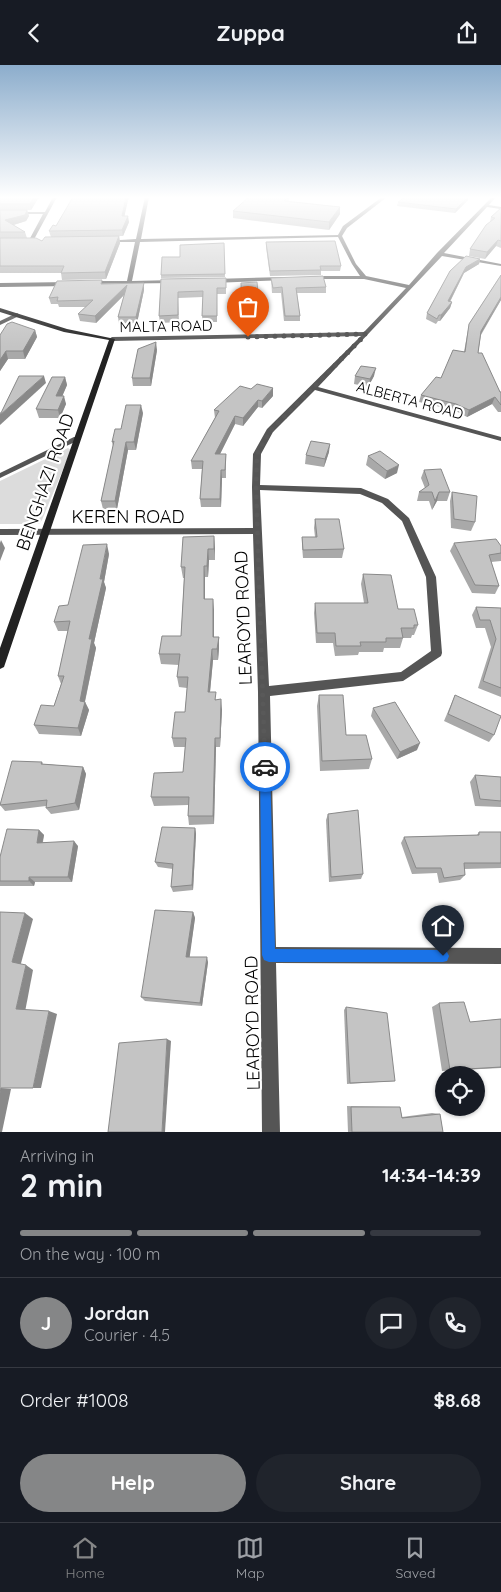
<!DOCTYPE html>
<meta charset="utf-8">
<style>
:root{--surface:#171b24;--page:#20242c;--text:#f1f3f6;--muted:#9ea1a6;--line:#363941;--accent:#858687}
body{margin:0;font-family:Quicksand,sans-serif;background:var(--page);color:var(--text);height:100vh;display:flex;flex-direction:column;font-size:19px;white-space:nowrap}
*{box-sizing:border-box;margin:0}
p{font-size:16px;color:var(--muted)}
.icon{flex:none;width:28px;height:28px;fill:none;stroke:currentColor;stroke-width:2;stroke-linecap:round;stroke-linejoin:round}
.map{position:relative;height:1067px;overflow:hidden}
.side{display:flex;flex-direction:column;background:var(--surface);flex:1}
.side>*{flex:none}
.controls{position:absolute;left:435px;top:1001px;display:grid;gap:10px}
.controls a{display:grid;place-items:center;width:50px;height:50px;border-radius:50%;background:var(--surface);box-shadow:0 1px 4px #0004;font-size:25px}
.pin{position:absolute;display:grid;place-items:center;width:42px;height:42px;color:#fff;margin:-51px -21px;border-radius:50% 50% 50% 0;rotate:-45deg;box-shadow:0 0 5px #0007}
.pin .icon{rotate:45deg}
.courier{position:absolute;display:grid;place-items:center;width:50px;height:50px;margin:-25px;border:4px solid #1a73e8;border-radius:50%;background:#fff;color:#222;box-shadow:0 1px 6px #0007}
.summary em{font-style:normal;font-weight:700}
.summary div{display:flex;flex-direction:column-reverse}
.summary{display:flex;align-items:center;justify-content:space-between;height:85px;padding:0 20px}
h1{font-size:32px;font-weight:700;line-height:38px}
.bar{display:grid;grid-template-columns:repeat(4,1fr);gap:8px 5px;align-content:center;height:60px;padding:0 20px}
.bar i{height:6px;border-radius:4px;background:var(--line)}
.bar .on{background:var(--accent)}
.bar p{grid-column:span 4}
.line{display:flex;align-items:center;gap:12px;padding:0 20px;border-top:1px solid var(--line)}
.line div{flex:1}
.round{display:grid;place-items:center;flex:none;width:52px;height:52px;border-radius:26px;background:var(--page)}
.button{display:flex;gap:10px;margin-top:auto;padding:10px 20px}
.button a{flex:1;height:58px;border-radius:30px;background:var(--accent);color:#fff;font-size:20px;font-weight:700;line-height:58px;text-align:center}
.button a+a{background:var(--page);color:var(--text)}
header{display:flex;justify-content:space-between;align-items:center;height:65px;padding:0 20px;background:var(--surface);font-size:22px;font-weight:700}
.dock{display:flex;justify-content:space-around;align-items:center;height:70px;border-top:1px solid var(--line);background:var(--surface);font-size:14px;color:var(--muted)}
.dock a{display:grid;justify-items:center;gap:2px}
.dock .on{color:var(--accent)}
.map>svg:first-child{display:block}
.green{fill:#dcdcdc}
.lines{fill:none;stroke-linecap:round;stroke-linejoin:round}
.street{fill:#555;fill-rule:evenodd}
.secondary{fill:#222;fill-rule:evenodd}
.wall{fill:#a9a9a9}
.shaded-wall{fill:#898989}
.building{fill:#c4c4c4;stroke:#898989}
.route{fill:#1a73e8}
.done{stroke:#595959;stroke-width:5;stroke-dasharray:0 9}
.labels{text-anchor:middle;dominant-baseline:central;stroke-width:4.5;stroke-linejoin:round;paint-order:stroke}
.far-street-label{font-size:15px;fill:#000;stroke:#fff}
.street-label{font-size:18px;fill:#000;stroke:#fff}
</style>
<header><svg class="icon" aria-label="back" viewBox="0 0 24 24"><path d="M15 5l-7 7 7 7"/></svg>Zuppa<svg class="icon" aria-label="share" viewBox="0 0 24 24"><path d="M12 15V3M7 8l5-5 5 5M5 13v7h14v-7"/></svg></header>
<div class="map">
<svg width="501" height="1067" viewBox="0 0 501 1067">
<rect width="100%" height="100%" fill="#fff"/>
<path class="green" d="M68 383 71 385 69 390 42 455 39 459H0V416Z"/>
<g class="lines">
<g class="street">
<path d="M53 132H57L32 178 28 177 43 149H0V147H45Z"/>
<path d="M145 132H149L141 174 338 170 343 161 382 132H387L347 163 342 171 356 199 366 211 409 220 437 188 492 132H496L489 140 501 142V144L487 142 444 188 501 199V201L442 191 318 322 501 372V376L315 325 273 367 261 389 260 420 361 423 388 434 409 453 436 512 442 588 441 591 403 616 270 631 276 882 501 883V899L276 898 280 1067H262L258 627 253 469 0 470V464L253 463 252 422 253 389 267 364 361 271 112 276 109 274 112 272 364 267 406 223 364 214H309L311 211H360L352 199 338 172 140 177 132 216 174 215 177 217 176 218 89 219V217L91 216H127L135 177H106L104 176 136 174ZM260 425 360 429 382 438 402 456 426 512 431 586 401 607 269 621Z"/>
<path d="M284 212 286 215 213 218 210 216 213 214Z"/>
<path d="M0 218 69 217 72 219 69 221 0 222Z"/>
<path d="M17 248 20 250 19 251 0 260V256Z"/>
<path d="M74 372H77L81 374 0 413V408Z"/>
</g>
<path class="secondary" d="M0 243 67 264 115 274 5 599 4 602 0 604V583L109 275 64 267 0 247Z"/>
</g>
<g class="wall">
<path d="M0 132H39L31 145H27L29 151 26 156 13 160 25 167 27 173 42 176 51 172 49 166 56 161 128 135 124 151 129 157 123 171H119L120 178 106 214 62 215 61 208H0Z"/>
<path d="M289 132V136L340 142V149L329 165 233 153V146Z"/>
<path d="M468 135 455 148 397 141 398 137Z"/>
<path d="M501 143V183L496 181 485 194 469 191 470 184 490 157 491 152Z"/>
<path d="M266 177 341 201 340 206H321V210L270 211 266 182Z"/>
<path d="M224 178 225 212 161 213V210L180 192Z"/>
<path d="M480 194 479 199 464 208 450 237H452L450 243 440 256H438L436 259 426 254 427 248 450 206Z"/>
<path d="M501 210V235L481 270 478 288 500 327H501V347H498L492 339 467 352 454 345 419 337 421 330 441 313 464 287 469 259Z"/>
<path d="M226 213V229H217V257H202L203 232 178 233 179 257 160 258 159 251 161 214Z"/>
<path d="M271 213 326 222V228H297L300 251V256H284L281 228H272Z"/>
<path d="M241 218 260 248V256H242Z"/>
<path d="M103 219 144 225 137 258 119 259 118 252 124 230 96 258 80 256 78 249 86 242H59L58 239H51L49 233Z"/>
<path d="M35 265 37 272 25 294H8L0 306V270Z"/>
<path d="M157 285 151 321H133L132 313Z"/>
<path d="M355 311H374L368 322 354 319Z"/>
<path d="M65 312 67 320 62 331 66 339 60 353H39L36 344Z"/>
<path d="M273 331 262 343 258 342 243 361 235 359 220 389H226V413H222L221 442H201L200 434 202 404H192L191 396 215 353 214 345Z"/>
<path d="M143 348 136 385H128L117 444H103L101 436 113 381 112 377 121 364Z"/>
<path d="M329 387 324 402 305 399 306 390Z"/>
<path d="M368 391 397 408 385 414 366 400Z"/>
<path d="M424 405 450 427 447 436H437L432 445 429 436H417L419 427 425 423 421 413Z"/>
<path d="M452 427 475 457 471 466 451 463 450 436Z"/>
<path d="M315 454 344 484 342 493H303L302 481V472H315L314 463Z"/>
<path d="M214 471 215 495H209L208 512H205V534L214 545V572H219V583L218 595H213L210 627 216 635 222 645 220 682H216L214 759 189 760 188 751V740L154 741 151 732 183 707 185 682H174L172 673 185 647 187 623 179 622 177 612 179 600 161 599 159 589 181 571 184 513H183L181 502Z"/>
<path d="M454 478 501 481V496L491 497 499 521 495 529 472 528 450 486Z"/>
<path d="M109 489 104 517 106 523 94 578 96 583 85 637 89 645 81 671 39 669 34 660 54 641 61 619 58 611 68 566H58L54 557 68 540Z"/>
<path d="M363 509 398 544 418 560 414 570H412L411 573H403L400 583H384L383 587H359L358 590 335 591 333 578H316L314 548 315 538H364L361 519Z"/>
<path d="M476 542 501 543V632L478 623 491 582 485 563H476L472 550Z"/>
<path d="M319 630 346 670 372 694 369 704 320 706 317 641Z"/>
<path d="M455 630 494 670 489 677 444 656Z"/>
<path d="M373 643 417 685 397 694 371 651Z"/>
<path d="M42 697 43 699 83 702 86 709 79 745 51 749 46 743V741L5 746 0 740Z"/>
<path d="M475 710 501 712V742L475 741 470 717Z"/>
<path d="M328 749 363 809 361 814 329 817 326 755Z"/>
<path d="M195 763 196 769 193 825 173 827 171 822 173 804 158 802 155 797Z"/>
<path d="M39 765 44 770 43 777 78 781 72 817H35L34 821H0V792Z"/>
<path d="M479 767H501V803L464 804 465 810 460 815 439 818 437 808 412 809 401 778 404 772 477 770Z"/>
<path d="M193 847 195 853 189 892 208 897 202 941 145 936 141 932Z"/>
<path d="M439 938 470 957 501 954V1003L442 1006 432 942Z"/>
<path d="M346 942 395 1016 347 1019 344 945Z"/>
<path d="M347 1041 400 1042 402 1052 432 1048 440 1049 443 1067H348Z"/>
</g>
<g class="shaded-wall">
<path d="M34 132H39L31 145 30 139Z"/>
<path d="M126 132H130L128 135 123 158 122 151Z"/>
<path d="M468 132V135L455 148 456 144Z"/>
<path d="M340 142V149L329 165V157Z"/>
<path d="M27 145 29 151 26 156 7 162 5 155Z"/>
<path d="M128 151 129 157 123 171 122 165Z"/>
<path d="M119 171 120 178 106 214 105 207Z"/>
<path d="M498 175 496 181 485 194 487 187Z"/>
<path d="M480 194 479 199 464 208 447 242 448 236 466 202Z"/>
<path d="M144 218V225L137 258 136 252Z"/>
<path d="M127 220 128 226 96 258 95 251Z"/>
<path d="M501 232V235L479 272 481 266Z"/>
<path d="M452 237 450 243 440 256 441 250Z"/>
<path d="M35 265 37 272 25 294 23 286Z"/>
<path d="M156 277 157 285 151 321 150 313Z"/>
<path d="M6 286 8 294 0 306V295Z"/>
<path d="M376 303 374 311 368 322 370 314Z"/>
<path d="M44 311 46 318 0 360V350Z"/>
<path d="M65 312 67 320 59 339 56 331Z"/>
<path d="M273 323V331L262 343V336Z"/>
<path d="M64 331 66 339 60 353 58 345Z"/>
<path d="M495 332 492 339 467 352 469 345Z"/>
<path d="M258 335V342L243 361V353Z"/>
<path d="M141 340 143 348 136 385 134 377Z"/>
<path d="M235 351V359L216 397 215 389Z"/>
<path d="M126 377 128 385 117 444 115 436Z"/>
<path d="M330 379 329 387 324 402 325 394Z"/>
<path d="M399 400 397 408 385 414 387 406Z"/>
<path d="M221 405 222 413 221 442 220 434Z"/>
<path d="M439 427 437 436 432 445 435 436Z"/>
<path d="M214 471 215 483V495L214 484Z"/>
<path d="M1 475 5 483 0 496V478Z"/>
<path d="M107 479 109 489 104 517 106 523 94 578 96 583 84 640 85 637 89 645 81 671 78 663 80 636 89 574Z"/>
<path d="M208 484 209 495 208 512 207 501Z"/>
<path d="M204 501 205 512V546L204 534Z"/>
<path d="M213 534 214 545V583L213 572Z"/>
<path d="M219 572V583L218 595 217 584Z"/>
<path d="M212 584 213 595 209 637 208 627Z"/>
<path d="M221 634 222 645 220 682V673Z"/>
<path d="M215 673 216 682 214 759 213 751Z"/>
<path d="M420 678 417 685 397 694 400 687Z"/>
<path d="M83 702 86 709 79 745 75 738Z"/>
<path d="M195 763 196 769 193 825 192 820Z"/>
<path d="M39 765 44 770 41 784 37 778Z"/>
<path d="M74 776 78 781 72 817 68 812Z"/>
<path d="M29 812 35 817 34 821 29 816Z"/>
<path d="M193 847 195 853 189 897 186 892Z"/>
<path d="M25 848 33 854 20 902 12 897Z"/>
<path d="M207 892 208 897 202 941 200 938Z"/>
<path d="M26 900 33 905 25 947 16 944Z"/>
<path d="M49 946 57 949 41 1023H33Z"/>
<path d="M167 974 171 976 165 1067H162Z"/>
<path d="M1 1023 11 1024 2 1067H0V1028Z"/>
</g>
<g class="building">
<path d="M0 132H34L30 139H0Z"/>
<path d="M73 132H126L122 151H128L122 165 49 166 53 160 56 161Z"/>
<path d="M249 132H288L284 136 340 142 329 157 233 146Z"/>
<path d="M405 132H468L456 144 398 137Z"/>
<path d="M501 143V176L498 175 487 187 470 184 486 160 495 153 491 152Z"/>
<path d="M0 145H27L25 150 5 155 25 167H0Z"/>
<path d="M119 171 105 207 61 208 64 201H0V173H36L42 176 45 172Z"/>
<path d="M335 176 341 201H320L321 205 270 206 266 177Z"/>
<path d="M224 178 225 209 161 210 162 192H180V180Z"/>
<path d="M466 191 480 194 466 202 448 236 452 237 441 250H439L437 254 427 248 450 206Z"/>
<path d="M501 210V232L481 266 478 288H482L500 327H501V340L495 332 469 345 456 339 421 330 436 312 441 313 453 285 465 287 469 259Z"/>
<path d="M323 211 326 222 296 223 300 251H285L282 222 273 223 271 213Z"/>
<path d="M226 213V223H217V251H202L203 226 178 227V250L159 251 161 214Z"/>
<path d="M102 215 101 219 144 218 136 252H118L127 220 95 251 78 249 93 235 57 236 58 232 49 233 57 216Z"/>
<path d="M257 217 260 248H242L241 218Z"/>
<path d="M12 257 35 265 23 286H6L0 295V270L7 259Z"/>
<path d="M156 277 150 313H132L138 284Z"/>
<path d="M361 301 376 303 370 314 355 311Z"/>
<path d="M19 311H44L0 350V348H1Z"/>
<path d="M52 312H65L56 331H64L58 345 36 344Z"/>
<path d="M257 319 273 323 262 336 258 335 243 353 235 351 215 389H226L225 405H221L220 434H200L203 396H191L219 346 214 345 240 321 251 324Z"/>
<path d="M126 340H141L134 377H126L115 436H101L114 376 112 377 115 364H121Z"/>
<path d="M311 376 330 379 325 394 306 390Z"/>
<path d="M380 386 399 400 387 406 368 391Z"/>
<path d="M441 404 450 427H439L435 436 432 427H419L429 420 424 405Z"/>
<path d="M452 427 477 431 475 457 454 454Z"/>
<path d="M315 454H339L344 484 303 485 302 472H317Z"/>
<path d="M214 471V484H208L207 501H204V534H213V572H219L217 584H212L208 627H216L215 635 221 634 220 673H215L213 751H188L189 732H151L154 708 183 707 186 673H172L175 647H185L188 612H177L180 589H159L162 571H181L185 502H181L183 472Z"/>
<path d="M496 474 501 481V488L489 490 499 521 475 520 454 478Z"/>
<path d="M107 479 100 514H103L89 574H92L80 636 85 637 78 663 34 660 41 640 54 641 64 611H58L70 556 54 557 59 541 68 540 83 480Z"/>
<path d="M363 509 391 510 398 544H414L418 560H414V563H401L403 573H386V577H360L361 581H336L335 568H317L315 538H368Z"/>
<path d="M476 542 501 543V623L483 616 496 574 490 555H480Z"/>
<path d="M319 630H343L346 670H366L372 694 322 696Z"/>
<path d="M455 630 501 651 494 670 448 649Z"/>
<path d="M395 637 420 678 400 687 373 643Z"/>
<path d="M12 696 42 697 41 699 83 702 75 738 46 743 47 735 0 740Z"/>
<path d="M475 710 501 712V736L480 734Z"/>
<path d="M358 745 363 809 331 812 328 749Z"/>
<path d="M162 762 195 763 192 820 171 822 173 799 155 797Z"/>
<path d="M7 764 39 765 37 778 74 776 68 812H29V816H0V792Z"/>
<path d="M479 767H501V798H464L465 810 444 813 441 803H416L404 772 479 770Z"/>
<path d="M155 845 193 847 186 892H207L200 938 141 932Z"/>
<path d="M0 847 25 848 12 897 26 900 16 944 49 946 33 1023H1L0 1028Z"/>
<path d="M464 937 470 957 501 954V1002L450 1005 439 938Z"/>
<path d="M346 942 387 948 395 1016 350 1018Z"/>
<path d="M167 974 162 1067H108L119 978Z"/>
<path d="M351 1042H400L402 1053 440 1049 443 1067H352Z"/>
</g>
<linearGradient id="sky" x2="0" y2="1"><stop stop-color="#8cadcc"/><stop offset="0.47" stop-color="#fff"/><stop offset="1" stop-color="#fff" stop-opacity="0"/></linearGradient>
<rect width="501" height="282" fill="url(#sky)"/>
<path class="route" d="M265 697 270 702 275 884 443 885 447 887 449 891 447 896 443 897H269L264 895 262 890 260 702Z"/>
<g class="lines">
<path class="done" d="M248 272 366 269 270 366 257 389 256 422 265 702"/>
</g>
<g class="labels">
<g class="far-street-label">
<text transform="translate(166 261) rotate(-1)">MALTA ROAD</text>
<text transform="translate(410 335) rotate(15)">ALBERTA ROAD</text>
</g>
<g class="street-label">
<text transform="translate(45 417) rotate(-71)">BENGHAZI ROAD</text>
<text x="128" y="451">KEREN ROAD</text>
<text transform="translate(243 553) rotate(-92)">LEAROYD ROAD</text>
<text transform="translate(252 958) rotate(-91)">LEAROYD ROAD</text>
</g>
</g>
</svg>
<div class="controls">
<a><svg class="icon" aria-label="locate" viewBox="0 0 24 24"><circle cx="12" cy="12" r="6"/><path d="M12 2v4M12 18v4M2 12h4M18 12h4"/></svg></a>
</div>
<div class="pin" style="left:248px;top:272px;background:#ea580c"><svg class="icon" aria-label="bag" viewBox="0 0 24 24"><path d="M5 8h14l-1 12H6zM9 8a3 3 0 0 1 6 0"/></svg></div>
<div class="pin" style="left:443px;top:891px;background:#1f2937"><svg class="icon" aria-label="home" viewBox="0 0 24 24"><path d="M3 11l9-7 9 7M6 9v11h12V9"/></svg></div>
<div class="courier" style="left:265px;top:702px"><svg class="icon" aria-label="car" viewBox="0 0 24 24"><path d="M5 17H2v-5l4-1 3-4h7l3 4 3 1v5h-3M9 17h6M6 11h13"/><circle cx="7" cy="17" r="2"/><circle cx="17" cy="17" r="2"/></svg></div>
</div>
<section class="side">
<div class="summary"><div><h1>2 min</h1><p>Arriving in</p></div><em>14:34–14:39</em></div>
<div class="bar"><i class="on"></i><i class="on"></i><i class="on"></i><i></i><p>On the way · 100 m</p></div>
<div class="line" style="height:90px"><b class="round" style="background:var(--accent);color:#fff">J</b><div><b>Jordan</b><p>Courier · 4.5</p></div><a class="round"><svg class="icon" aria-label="chat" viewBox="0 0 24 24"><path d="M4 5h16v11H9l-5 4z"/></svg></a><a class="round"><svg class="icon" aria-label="phone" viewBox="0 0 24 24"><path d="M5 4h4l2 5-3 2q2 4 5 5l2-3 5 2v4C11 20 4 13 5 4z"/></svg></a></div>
<div class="line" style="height:65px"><div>Order #1008</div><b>$8.68</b></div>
<div class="button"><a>Help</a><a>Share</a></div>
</section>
<nav class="dock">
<a class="on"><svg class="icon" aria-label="home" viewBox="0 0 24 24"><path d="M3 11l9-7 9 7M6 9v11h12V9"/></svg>Home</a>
<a><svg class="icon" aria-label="map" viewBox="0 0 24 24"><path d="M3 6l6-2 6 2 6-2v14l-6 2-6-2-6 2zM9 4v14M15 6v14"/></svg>Map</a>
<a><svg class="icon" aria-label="saved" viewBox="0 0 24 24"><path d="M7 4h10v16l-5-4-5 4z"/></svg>Saved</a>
</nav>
